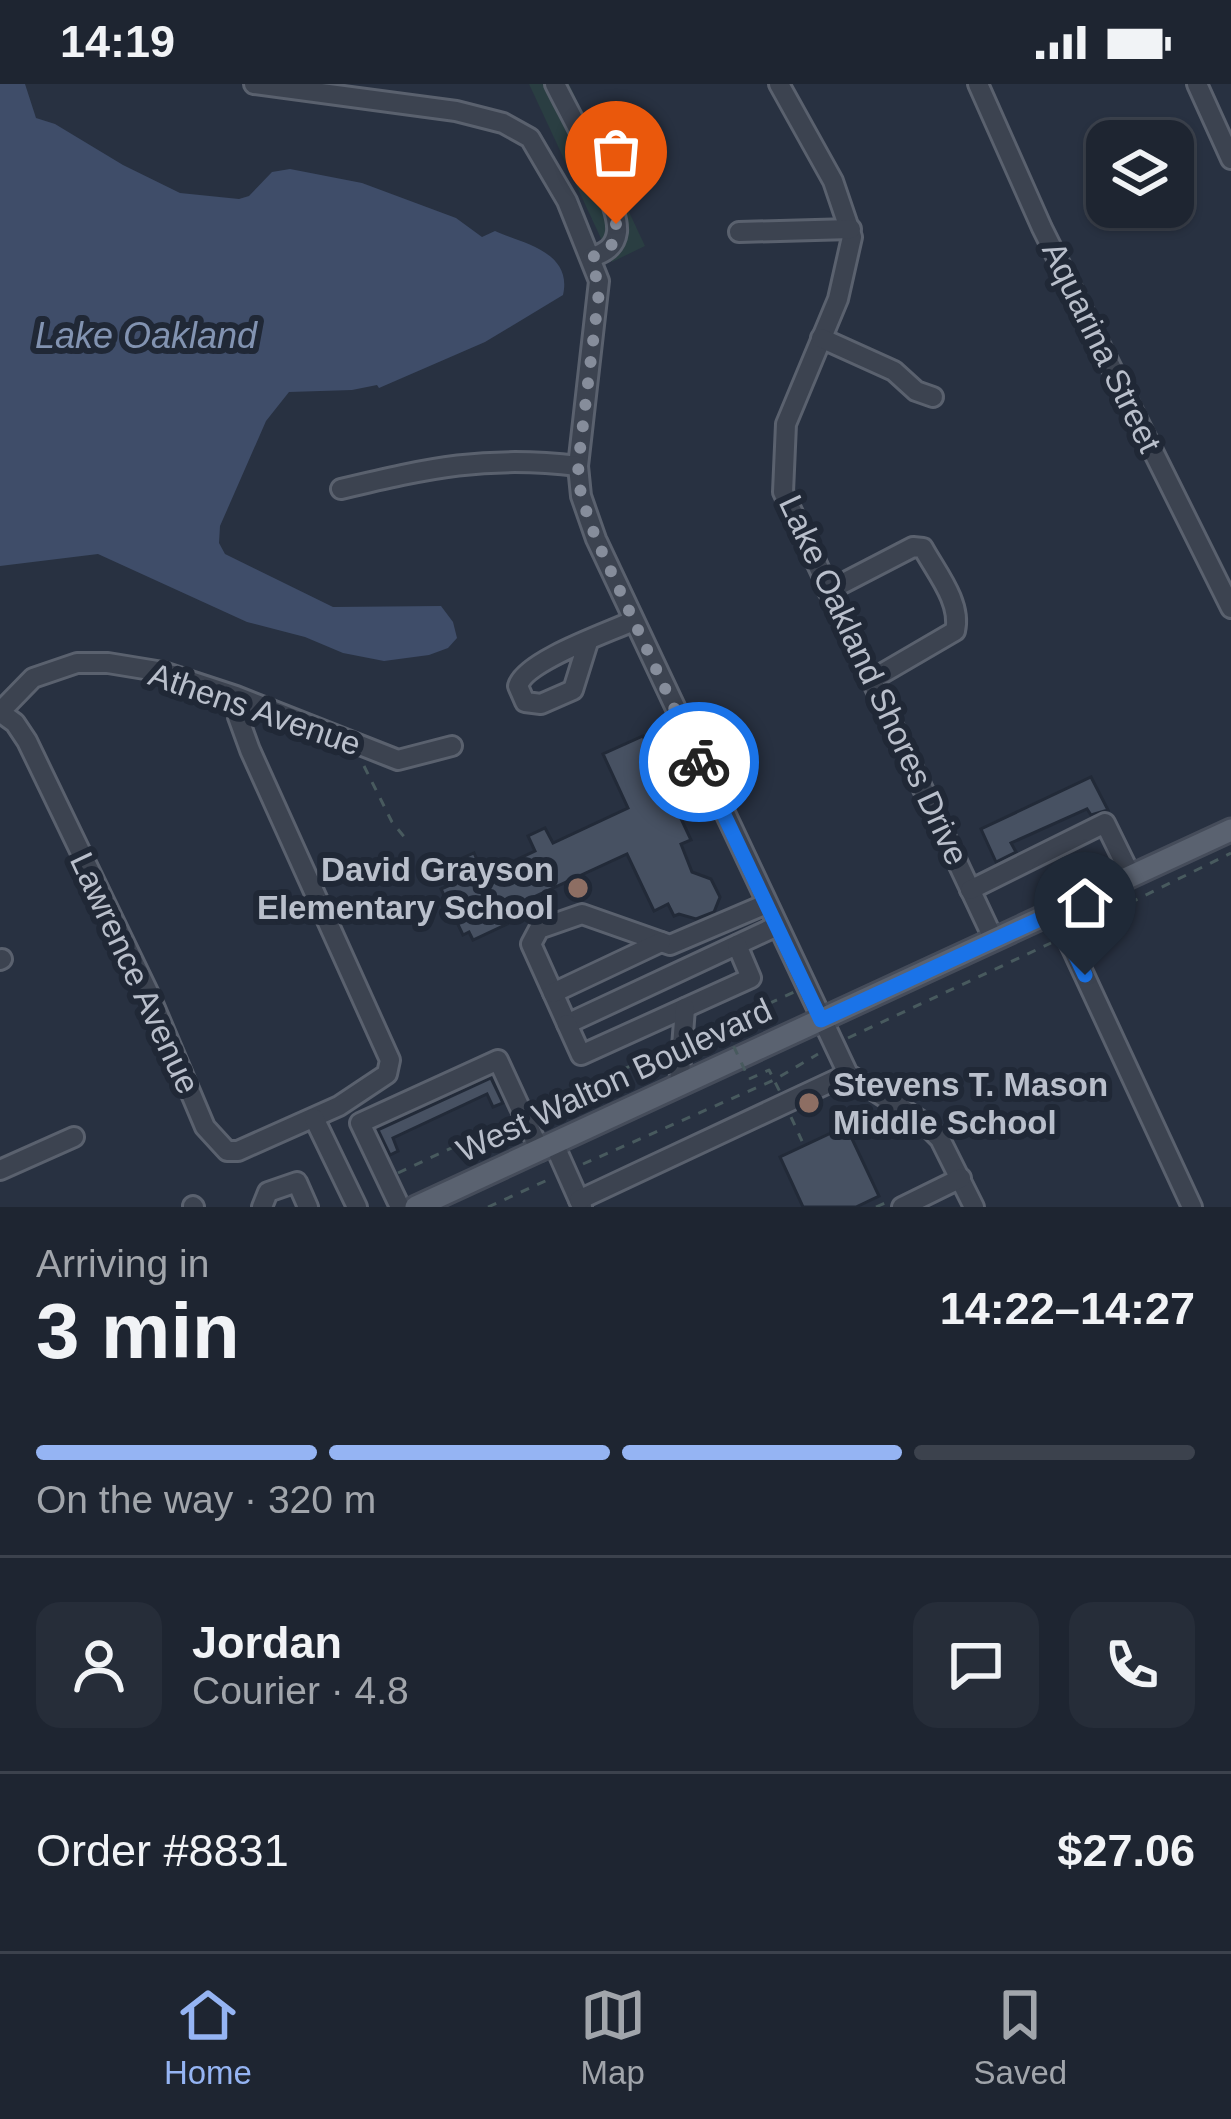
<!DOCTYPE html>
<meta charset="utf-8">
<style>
:root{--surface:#1e2531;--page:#262d39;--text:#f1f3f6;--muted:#a1a5ab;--line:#3c424d;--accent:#95b4f3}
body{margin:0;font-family:Arial,sans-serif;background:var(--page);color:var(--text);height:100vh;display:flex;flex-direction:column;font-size:45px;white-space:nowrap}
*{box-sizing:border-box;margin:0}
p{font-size:39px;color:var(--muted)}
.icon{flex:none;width:66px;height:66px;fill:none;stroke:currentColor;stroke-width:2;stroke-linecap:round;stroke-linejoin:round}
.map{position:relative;height:1123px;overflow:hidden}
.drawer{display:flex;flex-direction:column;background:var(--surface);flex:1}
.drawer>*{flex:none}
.tools{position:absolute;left:1086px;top:36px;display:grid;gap:24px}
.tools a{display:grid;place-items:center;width:108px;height:108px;border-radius:24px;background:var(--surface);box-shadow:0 3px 9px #0004,0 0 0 3px var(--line);font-size:60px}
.pin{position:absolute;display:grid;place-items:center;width:102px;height:102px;color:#fff;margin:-123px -51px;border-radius:50% 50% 50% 0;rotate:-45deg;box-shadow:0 0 12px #0007}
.pin .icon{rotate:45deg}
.courier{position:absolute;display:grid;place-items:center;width:120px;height:120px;margin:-60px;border:9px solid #1a73e8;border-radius:50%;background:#fff;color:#222;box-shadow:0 3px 15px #0007}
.headline em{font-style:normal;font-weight:700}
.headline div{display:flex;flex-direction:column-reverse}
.headline{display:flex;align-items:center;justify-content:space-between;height:204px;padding:0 36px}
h1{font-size:78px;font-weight:700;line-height:90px}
.bar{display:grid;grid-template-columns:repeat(4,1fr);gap:18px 12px;align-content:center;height:144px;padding:0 36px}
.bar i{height:15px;border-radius:9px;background:var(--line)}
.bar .selected{background:var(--accent)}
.bar p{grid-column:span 4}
.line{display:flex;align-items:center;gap:30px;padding:0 36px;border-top:3px solid var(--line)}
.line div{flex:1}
.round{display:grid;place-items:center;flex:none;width:126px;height:126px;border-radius:24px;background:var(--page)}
.status{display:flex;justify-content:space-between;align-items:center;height:84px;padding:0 60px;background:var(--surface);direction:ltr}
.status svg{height:33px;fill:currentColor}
.menu{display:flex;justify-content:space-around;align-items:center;height:168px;border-top:3px solid var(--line);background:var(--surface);font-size:33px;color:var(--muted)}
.menu a{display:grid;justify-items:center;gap:6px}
.menu .selected{color:var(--accent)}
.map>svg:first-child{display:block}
.green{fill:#2a3e42}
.water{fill:#3f4d69}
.building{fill:#475162;stroke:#222a38;stroke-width:3}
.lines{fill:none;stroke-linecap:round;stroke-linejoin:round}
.minor-casing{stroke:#5a616e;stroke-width:24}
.major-casing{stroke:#454c5a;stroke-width:27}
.path{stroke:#485a5e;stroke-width:3;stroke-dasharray:9 9;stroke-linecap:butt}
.minor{stroke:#3c4350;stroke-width:18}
.major{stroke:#5a6270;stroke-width:21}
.path-bridge{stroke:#485a5e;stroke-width:3;stroke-dasharray:9 9;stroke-linecap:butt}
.done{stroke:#868d9b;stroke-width:12;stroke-dasharray:0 21.6}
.route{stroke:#1a73e8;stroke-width:15}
.education-dot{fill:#8d6e63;stroke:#202836;stroke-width:4.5}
.labels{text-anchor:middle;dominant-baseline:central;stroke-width:12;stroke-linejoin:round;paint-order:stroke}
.street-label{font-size:33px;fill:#b9bfcb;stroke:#202836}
.poi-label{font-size:33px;font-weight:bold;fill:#b9bfcb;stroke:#202836;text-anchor:end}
.water-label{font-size:36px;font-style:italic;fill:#8293b1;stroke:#202836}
</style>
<div class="status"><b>14:19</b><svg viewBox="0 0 49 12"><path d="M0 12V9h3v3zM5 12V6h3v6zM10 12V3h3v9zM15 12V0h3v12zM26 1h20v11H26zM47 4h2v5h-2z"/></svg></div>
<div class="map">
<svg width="1231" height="1123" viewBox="0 0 1231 1123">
<rect width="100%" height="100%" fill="#283141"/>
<path class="green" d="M529 0H569L645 162 612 178Z"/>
<path class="water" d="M0 0H25L36 34 55 40 123 81 180 109 239 115 249 112 272 88 290 85 362 99 456 134 482 153 495 147C521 159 573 167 563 211L485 258 379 304 377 301 352 306 289 308 266 337 220 442 219 459 225 470 333 523 441 522 453 538 457 554 448 564 429 571 384 577 343 569 305 553 247 538 98 470 0 482Z"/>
<g class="building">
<path d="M643 652 663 695 667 693 675 709 670 711 691 756 681 760 692 788 711 795 720 813 714 828 696 835 679 830 674 832 668 820 654 827 627 770 501 828 507 840 473 856 469 848 463 851 441 805 455 799 447 781 474 769 484 791 535 767 528 752 545 744 553 759 628 724 603 670Z"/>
<path d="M1091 693 1108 726 1091 731 1087 725 1011 759 1016 768 996 778 981 745Z"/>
<path d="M491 994 503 1019 493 1023 487 1010 393 1054 398 1067 390 1071 378 1046Z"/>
<path d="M846 1042 879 1112 856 1123H803L780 1073Z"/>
</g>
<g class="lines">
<defs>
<g id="minor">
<path d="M254 0 456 27 503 39 530 54 567 117 599 197 578 382 581 412 596 455 848 990 923 1038 940 1055 974 1123"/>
<path d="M555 0C570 31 620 117 617 148 615 163 605 169 592 173"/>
<path d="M779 0 833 97 852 153 838 215 786 340 783 408 994 856"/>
<path d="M978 0 1042 144 1231 524"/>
<path d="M1197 0 1231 75"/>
<path d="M739 148 851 145"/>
<path d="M821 254 894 287 916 307 933 313"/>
<path d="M341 405C429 384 486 371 578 382"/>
<path d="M828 507 913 463 923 464C936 488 962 519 955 547L871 596"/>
<path d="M588 558 573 606 541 620 525 618 518 602C525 577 607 549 633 537"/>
<path d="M236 612 238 633 250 666 390 976 387 990 339 1022 238 1067H227L205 1043 149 910 27 657 15 639 0 628 33 594 77 579H108L163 588 236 612 398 676 452 662"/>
<path d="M970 806 1105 739 1131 792"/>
<path d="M766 820 670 861 582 830 539 845 531 860 567 940 777 842"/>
<path d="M1055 828 1192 1123"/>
<path d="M0 876 2 875"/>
<path d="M553 909 661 858"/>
<path d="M567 940 581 971 751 894 737 861"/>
<path d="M679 1002 685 924"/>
<path d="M314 1034 357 1123"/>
<path d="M554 1060 582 1123"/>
<path d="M0 1086 74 1053"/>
<path d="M579 1116 848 990"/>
<path d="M193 1122 194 1123"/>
<path d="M262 1123 268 1108 297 1098 308 1123"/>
<path d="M400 1123 360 1039 498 976 540 1067"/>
<path d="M902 1123 961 1094"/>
</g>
<path id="major" d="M416 1123 1231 746"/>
</defs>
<use href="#minor" class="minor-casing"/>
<use href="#major" class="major-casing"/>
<g class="path">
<path d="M364 682 392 738 406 755"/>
<path d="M1081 843 1231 769"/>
<path d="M726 946 746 937V930L794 908"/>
<path d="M698 951 746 930"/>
<path d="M848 954 1051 859"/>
<path d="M749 995 769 986 780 1008"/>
<path d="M540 1023 668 965"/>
<path d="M791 1033 802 1057"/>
<path d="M583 1080 774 996 818 970"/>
<path d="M398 1089 509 1037"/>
<path d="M488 1123 552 1094"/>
<path d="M876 1123 887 1118"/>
</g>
<use href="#minor" class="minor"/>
<use href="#major" class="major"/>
<path class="path-bridge" d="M726 946 749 995"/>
</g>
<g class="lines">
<path class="done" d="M616 140C618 159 608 168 592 173L599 208 578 382 581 412 596 455 699 678"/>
<path class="route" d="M699 678 821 936 1055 828 1085 891"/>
</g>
<g class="education-dot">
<circle cx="578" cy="804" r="12"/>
<circle cx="809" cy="1019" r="12"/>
</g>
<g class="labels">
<g class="street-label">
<text transform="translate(1102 263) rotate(64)">Aquarina Street</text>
<text transform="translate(874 596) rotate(65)">Lake Oakland Shores Drive</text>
<text transform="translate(255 625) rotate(19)">Athens Avenue</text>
<text transform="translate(135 889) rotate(65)">Lawrence Avenue</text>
<text transform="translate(614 996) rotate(-25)">West Walton Boulevard</text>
</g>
<g class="poi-label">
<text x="554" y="785">David Grayson<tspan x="554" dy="38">Elementary School</tspan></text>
<text x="833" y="1000" text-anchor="start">Stevens T. Mason<tspan x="833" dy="38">Middle School</tspan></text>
</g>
<g class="water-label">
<text x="146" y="251">Lake Oakland</text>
</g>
</g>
</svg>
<div class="tools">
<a><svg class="icon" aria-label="layers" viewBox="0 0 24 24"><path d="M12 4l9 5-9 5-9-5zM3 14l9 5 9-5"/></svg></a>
</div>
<div class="pin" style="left:616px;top:140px;background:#ea580c"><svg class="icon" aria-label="bag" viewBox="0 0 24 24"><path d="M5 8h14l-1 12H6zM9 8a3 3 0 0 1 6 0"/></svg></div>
<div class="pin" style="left:1085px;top:891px;background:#1f2937"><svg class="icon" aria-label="home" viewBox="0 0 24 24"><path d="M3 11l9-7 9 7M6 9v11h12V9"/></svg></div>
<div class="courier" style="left:699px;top:678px"><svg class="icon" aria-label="bike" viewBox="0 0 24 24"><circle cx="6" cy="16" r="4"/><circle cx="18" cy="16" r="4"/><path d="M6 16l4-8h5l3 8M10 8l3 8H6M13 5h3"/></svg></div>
</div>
<section class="drawer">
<div class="headline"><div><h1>3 min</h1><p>Arriving in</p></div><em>14:22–14:27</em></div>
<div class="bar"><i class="selected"></i><i class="selected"></i><i class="selected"></i><i></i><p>On the way · 320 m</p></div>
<div class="line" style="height:216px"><a class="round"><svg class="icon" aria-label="person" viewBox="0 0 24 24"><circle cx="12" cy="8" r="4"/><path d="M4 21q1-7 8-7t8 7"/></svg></a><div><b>Jordan</b><p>Courier · 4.8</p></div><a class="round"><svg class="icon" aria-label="chat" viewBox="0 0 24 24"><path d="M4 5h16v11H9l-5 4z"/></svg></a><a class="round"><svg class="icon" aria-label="phone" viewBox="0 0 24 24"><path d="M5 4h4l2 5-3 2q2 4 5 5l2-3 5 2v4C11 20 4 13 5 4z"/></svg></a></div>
<div class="line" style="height:156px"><div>Order #8831</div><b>$27.06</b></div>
</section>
<nav class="menu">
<a class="selected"><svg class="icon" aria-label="home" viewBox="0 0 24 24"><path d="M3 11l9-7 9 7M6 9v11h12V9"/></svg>Home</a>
<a><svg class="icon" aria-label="map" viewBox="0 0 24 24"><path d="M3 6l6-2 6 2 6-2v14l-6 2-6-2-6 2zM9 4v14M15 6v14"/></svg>Map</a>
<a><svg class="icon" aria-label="saved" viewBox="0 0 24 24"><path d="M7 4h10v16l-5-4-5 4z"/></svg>Saved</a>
</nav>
